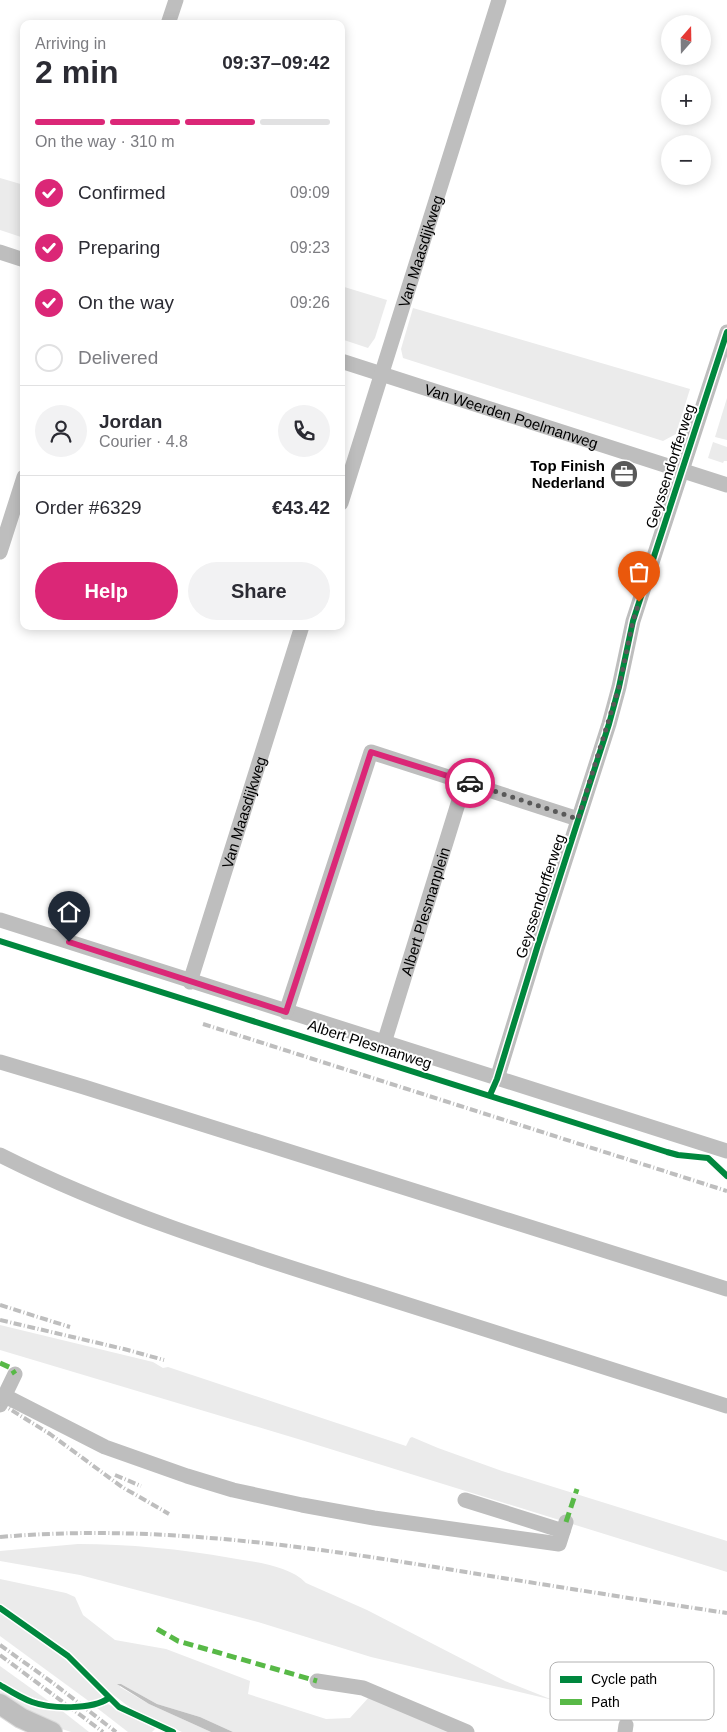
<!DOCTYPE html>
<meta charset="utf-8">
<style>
:root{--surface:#fff;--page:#f2f2f3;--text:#2b2b33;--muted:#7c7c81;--line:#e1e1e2;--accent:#db2777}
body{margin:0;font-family:Arial,sans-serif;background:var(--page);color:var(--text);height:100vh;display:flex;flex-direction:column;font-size:19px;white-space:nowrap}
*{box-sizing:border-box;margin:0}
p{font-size:16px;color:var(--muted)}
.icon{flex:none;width:28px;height:28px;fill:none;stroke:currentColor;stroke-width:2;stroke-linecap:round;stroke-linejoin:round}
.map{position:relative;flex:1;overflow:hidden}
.details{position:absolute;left:20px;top:20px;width:325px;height:610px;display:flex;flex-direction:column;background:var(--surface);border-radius:10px;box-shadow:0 2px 12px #0003}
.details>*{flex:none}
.needle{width:32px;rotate:20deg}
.tools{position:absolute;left:661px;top:15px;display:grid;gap:10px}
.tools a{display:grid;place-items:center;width:50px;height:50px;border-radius:50%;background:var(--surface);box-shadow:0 2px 12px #0003;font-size:25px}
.pin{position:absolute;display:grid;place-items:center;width:42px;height:42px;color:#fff;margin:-51px -21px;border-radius:50% 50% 50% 0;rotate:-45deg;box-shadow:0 0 5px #0007}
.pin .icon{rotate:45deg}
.courier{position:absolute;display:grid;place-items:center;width:50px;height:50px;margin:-25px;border:4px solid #db2777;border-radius:50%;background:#fff;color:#222;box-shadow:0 1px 6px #0007}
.head em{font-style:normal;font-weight:600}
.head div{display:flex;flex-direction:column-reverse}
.head{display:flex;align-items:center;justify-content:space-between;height:85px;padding:0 15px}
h1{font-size:32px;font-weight:600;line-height:38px}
.bar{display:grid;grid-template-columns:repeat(4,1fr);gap:8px 5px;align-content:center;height:60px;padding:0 15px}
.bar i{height:6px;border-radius:4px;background:var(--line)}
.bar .active{background:var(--accent)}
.bar p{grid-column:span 4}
.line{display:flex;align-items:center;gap:12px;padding:0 15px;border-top:1px solid var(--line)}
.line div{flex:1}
.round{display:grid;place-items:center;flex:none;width:52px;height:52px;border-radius:26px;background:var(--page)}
ol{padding:0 15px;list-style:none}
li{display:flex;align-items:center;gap:15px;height:55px}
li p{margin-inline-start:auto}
li .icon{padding:5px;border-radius:50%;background:var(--accent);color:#fff;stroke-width:4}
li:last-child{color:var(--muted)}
li i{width:28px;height:28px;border:2px solid var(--line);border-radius:50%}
.button{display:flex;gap:10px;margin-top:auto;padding:10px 15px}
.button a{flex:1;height:58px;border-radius:30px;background:var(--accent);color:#fff;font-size:20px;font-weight:600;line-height:58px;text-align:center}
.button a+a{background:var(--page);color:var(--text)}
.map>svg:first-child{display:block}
.green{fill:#ebebeb}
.water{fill:#bebebe}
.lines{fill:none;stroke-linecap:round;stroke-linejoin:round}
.major-casing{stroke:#dbdbdb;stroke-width:22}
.minor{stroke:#bebebe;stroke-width:15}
.major{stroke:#bebebe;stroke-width:20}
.rail{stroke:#bebebe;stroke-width:4;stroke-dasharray:8 2.5 1 2.5;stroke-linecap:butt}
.quiet{stroke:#58b947;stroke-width:5;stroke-dasharray:10 5;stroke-linecap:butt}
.cycleway-casing{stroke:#fff;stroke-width:9}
.cycleway{stroke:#00873e;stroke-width:6}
.done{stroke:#595959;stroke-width:5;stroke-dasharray:0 9}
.route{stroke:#db2777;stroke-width:6}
.labels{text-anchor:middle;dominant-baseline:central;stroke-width:4;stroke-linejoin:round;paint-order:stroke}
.street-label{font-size:15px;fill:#000;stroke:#fff}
.poi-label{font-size:15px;font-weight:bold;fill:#000;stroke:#fff;text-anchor:end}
.key{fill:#fff;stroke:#b2b2b2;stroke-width:1}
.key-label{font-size:14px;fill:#000}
</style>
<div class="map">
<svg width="727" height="1732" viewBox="0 0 727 1732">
<rect width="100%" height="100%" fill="#fff"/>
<g class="green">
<path d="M0 178 24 185V238L0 230Z"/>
<path d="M341 286 387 300 375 338 368 348 341 339Z"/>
<path d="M413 308 690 389 676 434 663 441 403 358 401 349Z"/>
<path d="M727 398V440L715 437Z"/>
<path d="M713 442 727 447V461H724L723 463 708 458Z"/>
<path d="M0 1325 153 1362 163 1368 168 1367 406 1446 410 1438 412 1437 438 1448 502 1471 727 1541V1572L298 1439 0 1350Z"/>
<path d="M78 1544C129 1544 180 1549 231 1558 254 1562 289 1565 306 1583L367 1610 505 1681 553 1700 371 1657 258 1622 80 1575 0 1561V1551Z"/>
<path d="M0 1579 66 1593 75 1597 83 1615 115 1640 166 1649 250 1681 248 1694 326 1719 350 1718 370 1696 457 1732H233L200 1717 157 1704 121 1684 120 1687 149 1704 211 1732H182L132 1709 104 1688 71 1654 0 1604Z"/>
<path d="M0 1612 66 1658 102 1694 101 1699 90 1702 0 1636Z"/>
<path d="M0 1666 50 1702 26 1696 0 1681Z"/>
<path d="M0 1689 31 1705 61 1710 89 1732H71L53 1726 0 1697Z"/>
<path d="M108 1704 156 1728 152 1732H128L97 1708Z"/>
</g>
<path class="water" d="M117 1684H121L157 1704 200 1717 233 1732H211L149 1704Z"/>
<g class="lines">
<defs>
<path id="major" d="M0 1704 21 1718 52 1732"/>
</defs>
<use href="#major" class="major-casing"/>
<g class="minor">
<path d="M168 24 176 0"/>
<path d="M0 252 24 260"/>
<path id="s1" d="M341 361 727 485"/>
<path id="s2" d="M341 503 499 0"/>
<path d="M0 552 24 477"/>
<path d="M0 920 727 1151"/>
<path id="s3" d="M190 982 302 626"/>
<path d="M286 1012 371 752 578 819"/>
<path id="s4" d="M384 1043 465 781"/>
<path d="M0 1062 84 1087 727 1289"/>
<path d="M497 1079 537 948 609 724 619 687 633 621 727 332"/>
<path d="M0 1155C113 1212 235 1250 355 1288 479 1327 603 1367 727 1406"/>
<path d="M5 1396 105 1447 187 1476 233 1490 302 1505 374 1518 559 1544 566 1522"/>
<path d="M0 1405 15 1374"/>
<path d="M465 1500 563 1531"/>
<path d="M317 1681 363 1688 467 1732"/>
<path d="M625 1732 626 1725"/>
</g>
<use href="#major" class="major"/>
<g class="rail">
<path d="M203 1024 727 1191"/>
<path d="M0 1305 70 1327"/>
<path d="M0 1320 124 1349 164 1360"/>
<path d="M0 1403 50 1434 122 1487 169 1514"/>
<path d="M115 1475 141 1486"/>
<path d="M0 1537C150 1524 299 1545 447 1569 540 1584 634 1599 727 1613"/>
<path d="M0 1645 53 1683 116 1732"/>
<path d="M0 1655 103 1732"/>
</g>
<g class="quiet">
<path d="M0 1363 11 1368 15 1374"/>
<path d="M566 1522 577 1489"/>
<path d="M157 1629 178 1641 317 1681"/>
</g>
<defs>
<g id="cycleway">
<path d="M0 941 667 1152 678 1155 708 1158 727 1176"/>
<path d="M490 1095 497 1079 537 948 609 724 619 687 633 621 727 332"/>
<path d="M0 1608 68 1656 119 1707 173 1732"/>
<path d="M0 1685C10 1691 21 1698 32 1702 51 1709 92 1710 109 1698"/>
</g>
</defs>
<use href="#cycleway" class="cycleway-casing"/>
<use href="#cycleway" class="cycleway"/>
</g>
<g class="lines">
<path class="done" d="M470 783 578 819 619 687 633 621 639 602"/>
<path class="route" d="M69 942 286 1012 371 752 470 783"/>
</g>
<defs>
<symbol id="office-disc" viewBox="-11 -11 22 22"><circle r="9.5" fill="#595959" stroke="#fff"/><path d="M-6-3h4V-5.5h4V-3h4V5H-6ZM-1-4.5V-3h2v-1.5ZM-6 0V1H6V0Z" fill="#fff"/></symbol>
</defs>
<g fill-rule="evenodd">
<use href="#office-disc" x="608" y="458" width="32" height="32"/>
</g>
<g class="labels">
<g class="street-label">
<text stroke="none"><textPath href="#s2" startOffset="264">Van Maasdijkweg</textPath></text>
<text stroke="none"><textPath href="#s1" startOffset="179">Van Weerden Poelmanweg</textPath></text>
<text transform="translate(670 466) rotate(-72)">Geyssendorfferweg</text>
<text stroke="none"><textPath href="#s3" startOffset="178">Van Maasdijkweg</textPath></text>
<text transform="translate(540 896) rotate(-72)">Geyssendorfferweg</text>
<text stroke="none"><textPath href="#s4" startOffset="138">Albert Plesmanplein</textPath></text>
<text transform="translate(370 1044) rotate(18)">Albert Plesmanweg</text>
</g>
<g class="poi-label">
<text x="605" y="465">Top Finish<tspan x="605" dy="17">Nederland</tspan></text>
</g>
</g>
<rect x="550" y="1662" width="164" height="58" rx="8" class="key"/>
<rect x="560" y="1676" width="22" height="7" fill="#00873e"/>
<rect x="560" y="1699" width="22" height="6" fill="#58b947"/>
<g class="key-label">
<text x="591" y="1684">Cycle path</text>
<text x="591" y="1707">Path</text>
</g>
</svg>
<div class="tools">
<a><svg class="needle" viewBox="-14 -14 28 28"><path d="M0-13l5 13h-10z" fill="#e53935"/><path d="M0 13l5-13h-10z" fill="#7c7c81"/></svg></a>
<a>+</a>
<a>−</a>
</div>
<div class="pin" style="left:639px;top:602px;background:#ea580c"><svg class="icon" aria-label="bag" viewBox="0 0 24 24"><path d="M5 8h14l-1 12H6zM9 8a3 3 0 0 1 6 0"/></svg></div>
<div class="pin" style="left:69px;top:942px;background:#1f2937"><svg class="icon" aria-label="home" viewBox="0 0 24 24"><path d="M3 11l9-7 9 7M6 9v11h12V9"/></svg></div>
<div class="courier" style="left:470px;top:783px"><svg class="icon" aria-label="car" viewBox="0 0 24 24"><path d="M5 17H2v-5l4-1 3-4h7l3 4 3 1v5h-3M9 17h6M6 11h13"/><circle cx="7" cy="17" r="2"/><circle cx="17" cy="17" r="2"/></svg></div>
<section class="details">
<div class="head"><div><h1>2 min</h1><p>Arriving in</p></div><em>09:37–09:42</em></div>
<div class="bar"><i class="active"></i><i class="active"></i><i class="active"></i><i></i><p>On the way · 310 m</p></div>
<ol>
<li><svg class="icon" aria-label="check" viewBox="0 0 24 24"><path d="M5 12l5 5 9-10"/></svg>Confirmed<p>09:09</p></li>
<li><svg class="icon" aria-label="check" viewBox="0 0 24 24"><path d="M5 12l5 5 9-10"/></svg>Preparing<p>09:23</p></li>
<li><svg class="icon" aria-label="check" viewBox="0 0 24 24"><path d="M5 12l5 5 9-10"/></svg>On the way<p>09:26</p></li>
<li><i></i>Delivered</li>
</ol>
<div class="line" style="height:90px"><a class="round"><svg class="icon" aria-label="person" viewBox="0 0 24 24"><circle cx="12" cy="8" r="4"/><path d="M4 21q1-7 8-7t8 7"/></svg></a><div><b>Jordan</b><p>Courier · 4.8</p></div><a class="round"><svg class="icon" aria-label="phone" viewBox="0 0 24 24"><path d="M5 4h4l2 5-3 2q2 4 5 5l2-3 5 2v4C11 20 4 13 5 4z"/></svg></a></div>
<div class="line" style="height:65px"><div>Order #6329</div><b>€43.42</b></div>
<div class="button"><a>Help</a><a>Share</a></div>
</section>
</div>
